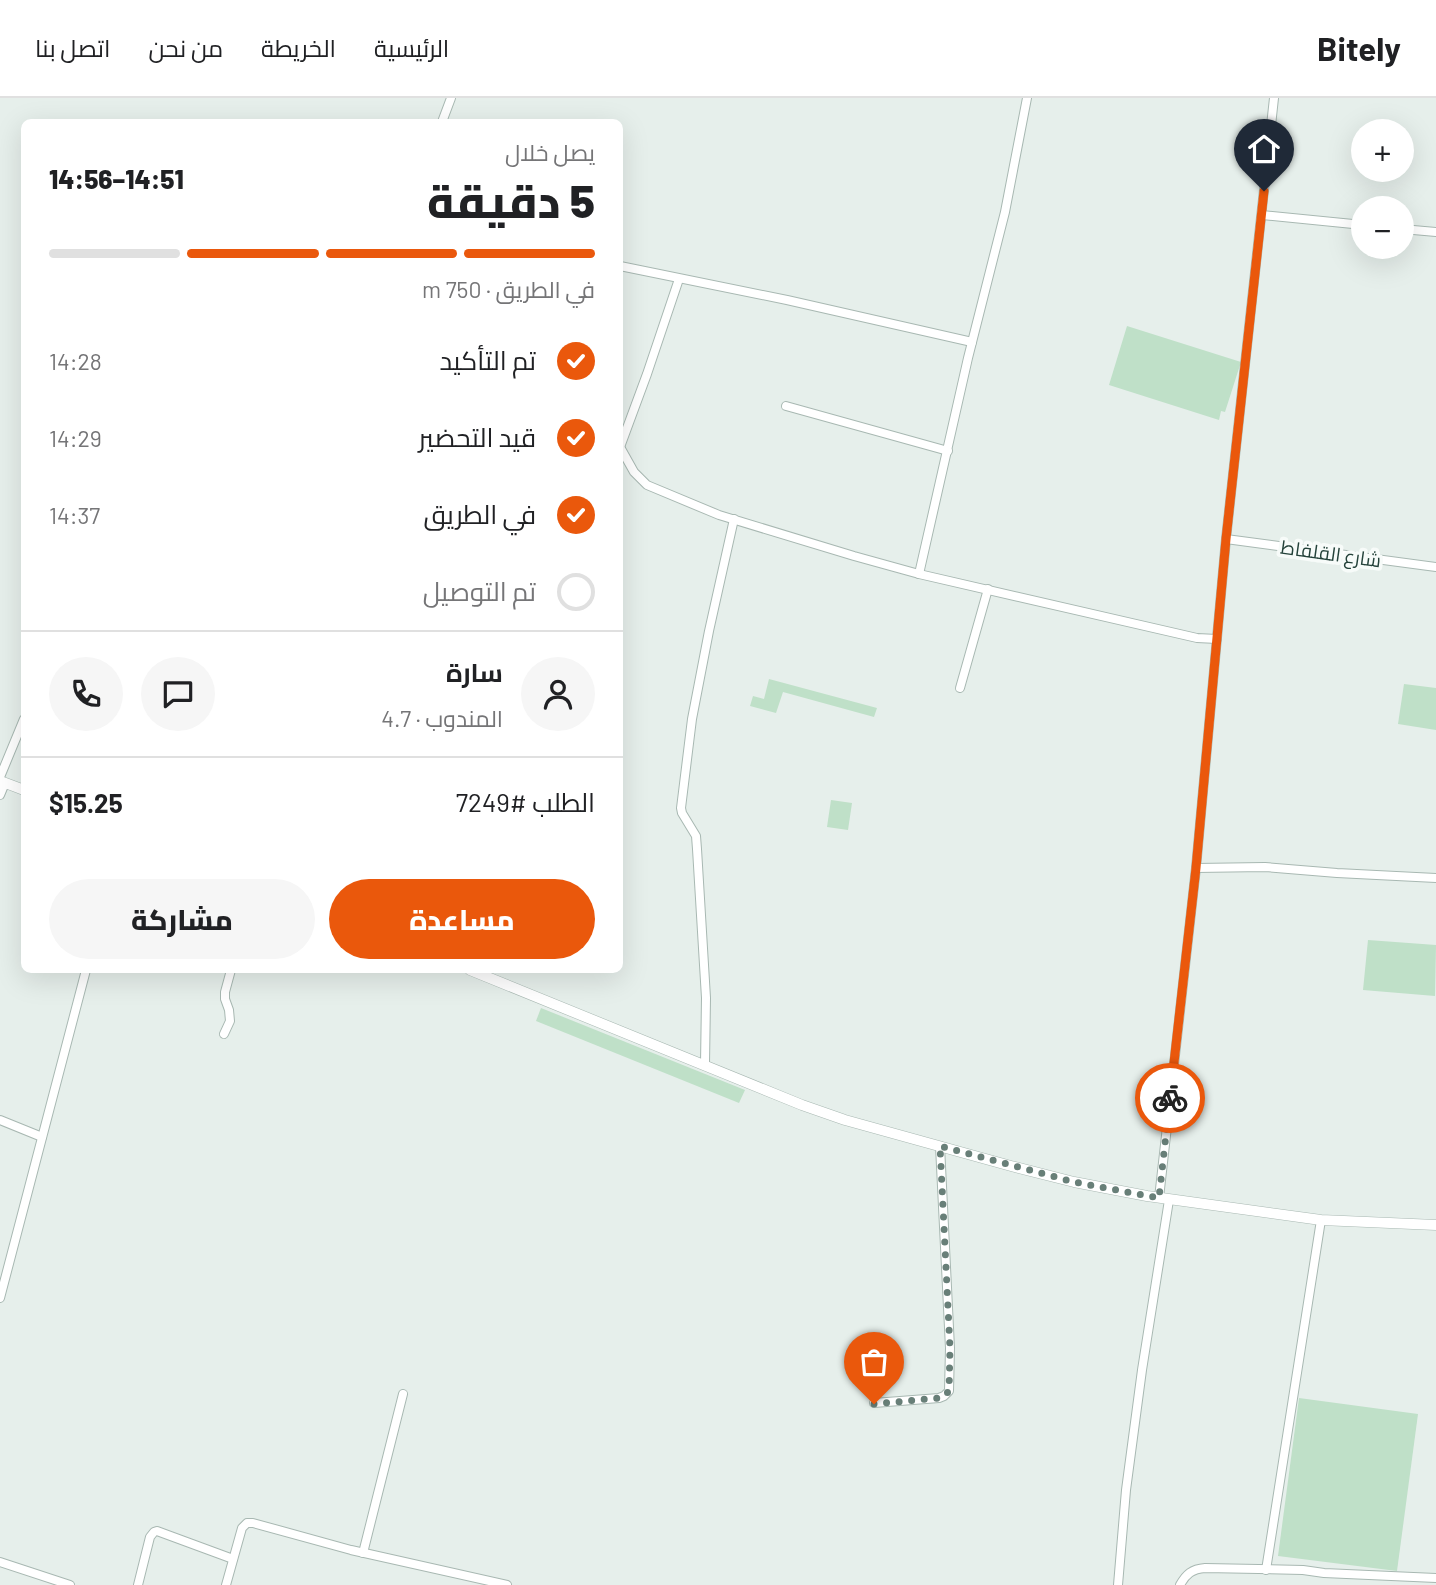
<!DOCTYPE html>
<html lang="ar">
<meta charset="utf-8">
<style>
:root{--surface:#fff;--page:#f6f6f6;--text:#202124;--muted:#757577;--line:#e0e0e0;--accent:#ea580c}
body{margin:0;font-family:Barlow,Cairo,sans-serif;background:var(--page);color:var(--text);direction:rtl;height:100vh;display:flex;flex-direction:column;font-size:26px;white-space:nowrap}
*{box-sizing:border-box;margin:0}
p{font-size:23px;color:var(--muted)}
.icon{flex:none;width:38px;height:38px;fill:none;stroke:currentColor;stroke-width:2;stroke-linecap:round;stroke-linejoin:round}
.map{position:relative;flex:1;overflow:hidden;direction:ltr}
.side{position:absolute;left:21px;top:21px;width:602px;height:854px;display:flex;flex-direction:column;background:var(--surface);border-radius:10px;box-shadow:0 7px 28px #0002;direction:rtl}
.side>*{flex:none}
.fabs{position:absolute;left:1351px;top:21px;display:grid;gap:14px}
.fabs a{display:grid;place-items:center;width:63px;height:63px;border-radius:50%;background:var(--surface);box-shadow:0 7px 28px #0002;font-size:35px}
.pin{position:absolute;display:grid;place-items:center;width:60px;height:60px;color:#fff;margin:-72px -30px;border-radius:50% 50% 50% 0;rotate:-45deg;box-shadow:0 0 7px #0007}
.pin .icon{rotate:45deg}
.courier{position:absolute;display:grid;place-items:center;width:70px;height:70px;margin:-35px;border:5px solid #ea580c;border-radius:50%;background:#fff;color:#222;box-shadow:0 2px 9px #0007}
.overview em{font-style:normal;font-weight:800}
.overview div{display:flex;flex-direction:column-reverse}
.overview{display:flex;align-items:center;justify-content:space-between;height:119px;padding:0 28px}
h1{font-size:46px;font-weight:800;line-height:52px}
.bar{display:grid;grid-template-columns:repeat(4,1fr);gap:10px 7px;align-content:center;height:84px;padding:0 28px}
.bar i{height:9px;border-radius:5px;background:var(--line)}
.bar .on{background:var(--accent)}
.bar p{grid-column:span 4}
.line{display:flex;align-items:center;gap:18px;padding:0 28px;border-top:2px solid var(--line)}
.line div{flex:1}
.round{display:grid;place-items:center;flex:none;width:74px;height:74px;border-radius:37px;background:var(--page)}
ol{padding:0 28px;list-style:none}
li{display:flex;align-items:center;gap:21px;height:77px}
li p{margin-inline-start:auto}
li .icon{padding:7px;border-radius:50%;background:var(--accent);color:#fff;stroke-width:4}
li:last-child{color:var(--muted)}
li i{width:38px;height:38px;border:4px solid var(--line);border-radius:50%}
.cta{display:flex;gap:14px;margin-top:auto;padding:14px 28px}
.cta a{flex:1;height:80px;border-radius:42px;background:var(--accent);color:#fff;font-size:28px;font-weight:800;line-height:80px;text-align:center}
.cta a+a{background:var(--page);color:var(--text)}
header{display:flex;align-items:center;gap:42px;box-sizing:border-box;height:98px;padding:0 35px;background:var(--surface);border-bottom:2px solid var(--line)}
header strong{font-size:33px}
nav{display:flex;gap:38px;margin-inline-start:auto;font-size:24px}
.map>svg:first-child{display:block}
.green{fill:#bfe0c8}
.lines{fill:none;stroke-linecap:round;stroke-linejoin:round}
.minor-casing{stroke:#a8b8b2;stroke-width:10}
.tertiary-casing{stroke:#a8b8b2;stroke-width:11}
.minor{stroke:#fff;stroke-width:8}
.tertiary{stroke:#fff;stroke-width:10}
.done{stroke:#687f78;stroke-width:7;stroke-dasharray:0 12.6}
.route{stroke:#ea580c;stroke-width:9}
.labels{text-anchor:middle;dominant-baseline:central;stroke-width:7;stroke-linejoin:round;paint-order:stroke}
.street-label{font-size:19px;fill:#24423a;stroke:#f7fbf9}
</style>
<header>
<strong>Bitely</strong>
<nav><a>الرئيسية</a><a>الخريطة</a><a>من نحن</a><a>اتصل بنا</a></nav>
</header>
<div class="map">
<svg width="1436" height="1487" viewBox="0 0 1436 1487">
<rect width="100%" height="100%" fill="#e6efeb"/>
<g class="green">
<path d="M1127 228 1241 264 1225 314 1221 313 1219 322 1109 287Z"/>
<path d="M769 581 877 610 874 619 783 594 776 615 750 608 753 598 764 601Z"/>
<path d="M1404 586 1436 590V632L1398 626Z"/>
<path d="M831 702 852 705 848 732 827 729Z"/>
<path d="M1368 842 1436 847 1435 898 1363 892Z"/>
<path d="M541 910 745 992 739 1005 536 923Z"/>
<path d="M1299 1300 1418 1316 1397 1473 1278 1458Z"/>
</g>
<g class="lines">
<defs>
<g id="minor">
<path d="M442 24 451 0"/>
<path d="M1262 117 1363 127"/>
<path d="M1402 131 1436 134"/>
<path d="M620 168 787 202 972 244"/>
<path d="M786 308 948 353"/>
<path d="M620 349 634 374 647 387 719 417 854 458 919 476 1197 540 1217 541"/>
<path d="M620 349 647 276 679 181"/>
<path d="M1226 441 1436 469"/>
<path d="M919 476 968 260 1005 114 1027 0"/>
<path d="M960 590 988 491"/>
<path d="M0 679 24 621"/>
<path d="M0 697 5 685"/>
<path d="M1196 770 1265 769 1337 775 1436 780"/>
<path d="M224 936 230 923 229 912 225 901V894L231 872"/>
<path d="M705 966 706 900 697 751 696 738 682 715 681 710 692 621 709 533 734 421"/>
<path d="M0 1022 42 1039"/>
<path d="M1159 1100 1196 770 1226 441 1274 0"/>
<path d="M0 1200 86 872"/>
<path d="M874 1305 939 1300 944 1298 949 1293 950 1250 940 1048"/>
<path d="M363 1455 403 1296"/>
<path d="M0 1464 70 1487"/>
<path d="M1266 1472 1321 1122"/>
<path d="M138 1487 150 1439 154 1434 157 1433 233 1461"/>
<path d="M226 1487 242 1430 247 1425H253L351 1452 507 1487"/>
<path d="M1118 1487 1126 1392 1142 1272 1169 1102"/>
<path d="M1180 1487C1186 1476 1192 1471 1205 1470L1303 1472 1324 1475 1436 1480"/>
</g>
<g id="tertiary">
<path d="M0 683 24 692"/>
<path d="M470 872 802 1007 845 1022 1011 1068 1074 1084 1147 1098 1321 1122 1436 1127"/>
</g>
</defs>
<use href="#minor" class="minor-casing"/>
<use href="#tertiary" class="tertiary-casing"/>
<use href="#minor" class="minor"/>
<use href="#tertiary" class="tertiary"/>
</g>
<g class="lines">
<path class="done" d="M874 1306 939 1300 944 1298 949 1293 950 1250 940 1048 1074 1084 1159 1100 1170 1000"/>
<path class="route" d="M1170 1000 1196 770 1226 441 1264 93"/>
</g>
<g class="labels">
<g class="street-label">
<text transform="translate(1331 455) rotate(8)">شارع القلفاط</text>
</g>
</g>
</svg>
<div class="fabs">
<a>+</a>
<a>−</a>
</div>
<div class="pin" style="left:874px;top:1306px;background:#ea580c"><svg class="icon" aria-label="bag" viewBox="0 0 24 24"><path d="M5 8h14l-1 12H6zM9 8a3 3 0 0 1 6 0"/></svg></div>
<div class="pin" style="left:1264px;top:93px;background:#1f2937"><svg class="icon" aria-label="home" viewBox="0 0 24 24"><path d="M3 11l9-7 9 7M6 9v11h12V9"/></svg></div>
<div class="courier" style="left:1170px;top:1000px"><svg class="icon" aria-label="bike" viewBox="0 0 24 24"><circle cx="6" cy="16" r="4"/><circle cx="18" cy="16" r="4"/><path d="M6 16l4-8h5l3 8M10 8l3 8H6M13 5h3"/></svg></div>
<section class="side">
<div class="overview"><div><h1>5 دقيقة</h1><p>يصل خلال</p></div><em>14:51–14:56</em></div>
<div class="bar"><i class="on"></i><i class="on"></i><i class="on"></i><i></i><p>في الطريق · 750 m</p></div>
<ol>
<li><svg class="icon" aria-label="check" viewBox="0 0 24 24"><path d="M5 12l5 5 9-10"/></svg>تم التأكيد<p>14:28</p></li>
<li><svg class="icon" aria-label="check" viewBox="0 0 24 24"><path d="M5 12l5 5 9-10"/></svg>قيد التحضير<p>14:29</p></li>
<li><svg class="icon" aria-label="check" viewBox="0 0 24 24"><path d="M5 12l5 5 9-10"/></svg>في الطريق<p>14:37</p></li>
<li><i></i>تم التوصيل</li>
</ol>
<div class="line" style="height:126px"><a class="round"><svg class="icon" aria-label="person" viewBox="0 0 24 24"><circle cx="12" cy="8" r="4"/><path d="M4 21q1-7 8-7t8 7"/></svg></a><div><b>سارة</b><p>المندوب · 4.7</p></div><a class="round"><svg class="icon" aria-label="chat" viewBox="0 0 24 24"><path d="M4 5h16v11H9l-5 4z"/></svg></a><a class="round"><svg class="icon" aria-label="phone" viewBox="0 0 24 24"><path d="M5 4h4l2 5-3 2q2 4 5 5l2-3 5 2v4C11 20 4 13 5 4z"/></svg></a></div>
<div class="line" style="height:91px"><div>الطلب #7249</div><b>$15.25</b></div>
<div class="cta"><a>مساعدة</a><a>مشاركة</a></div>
</section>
</div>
